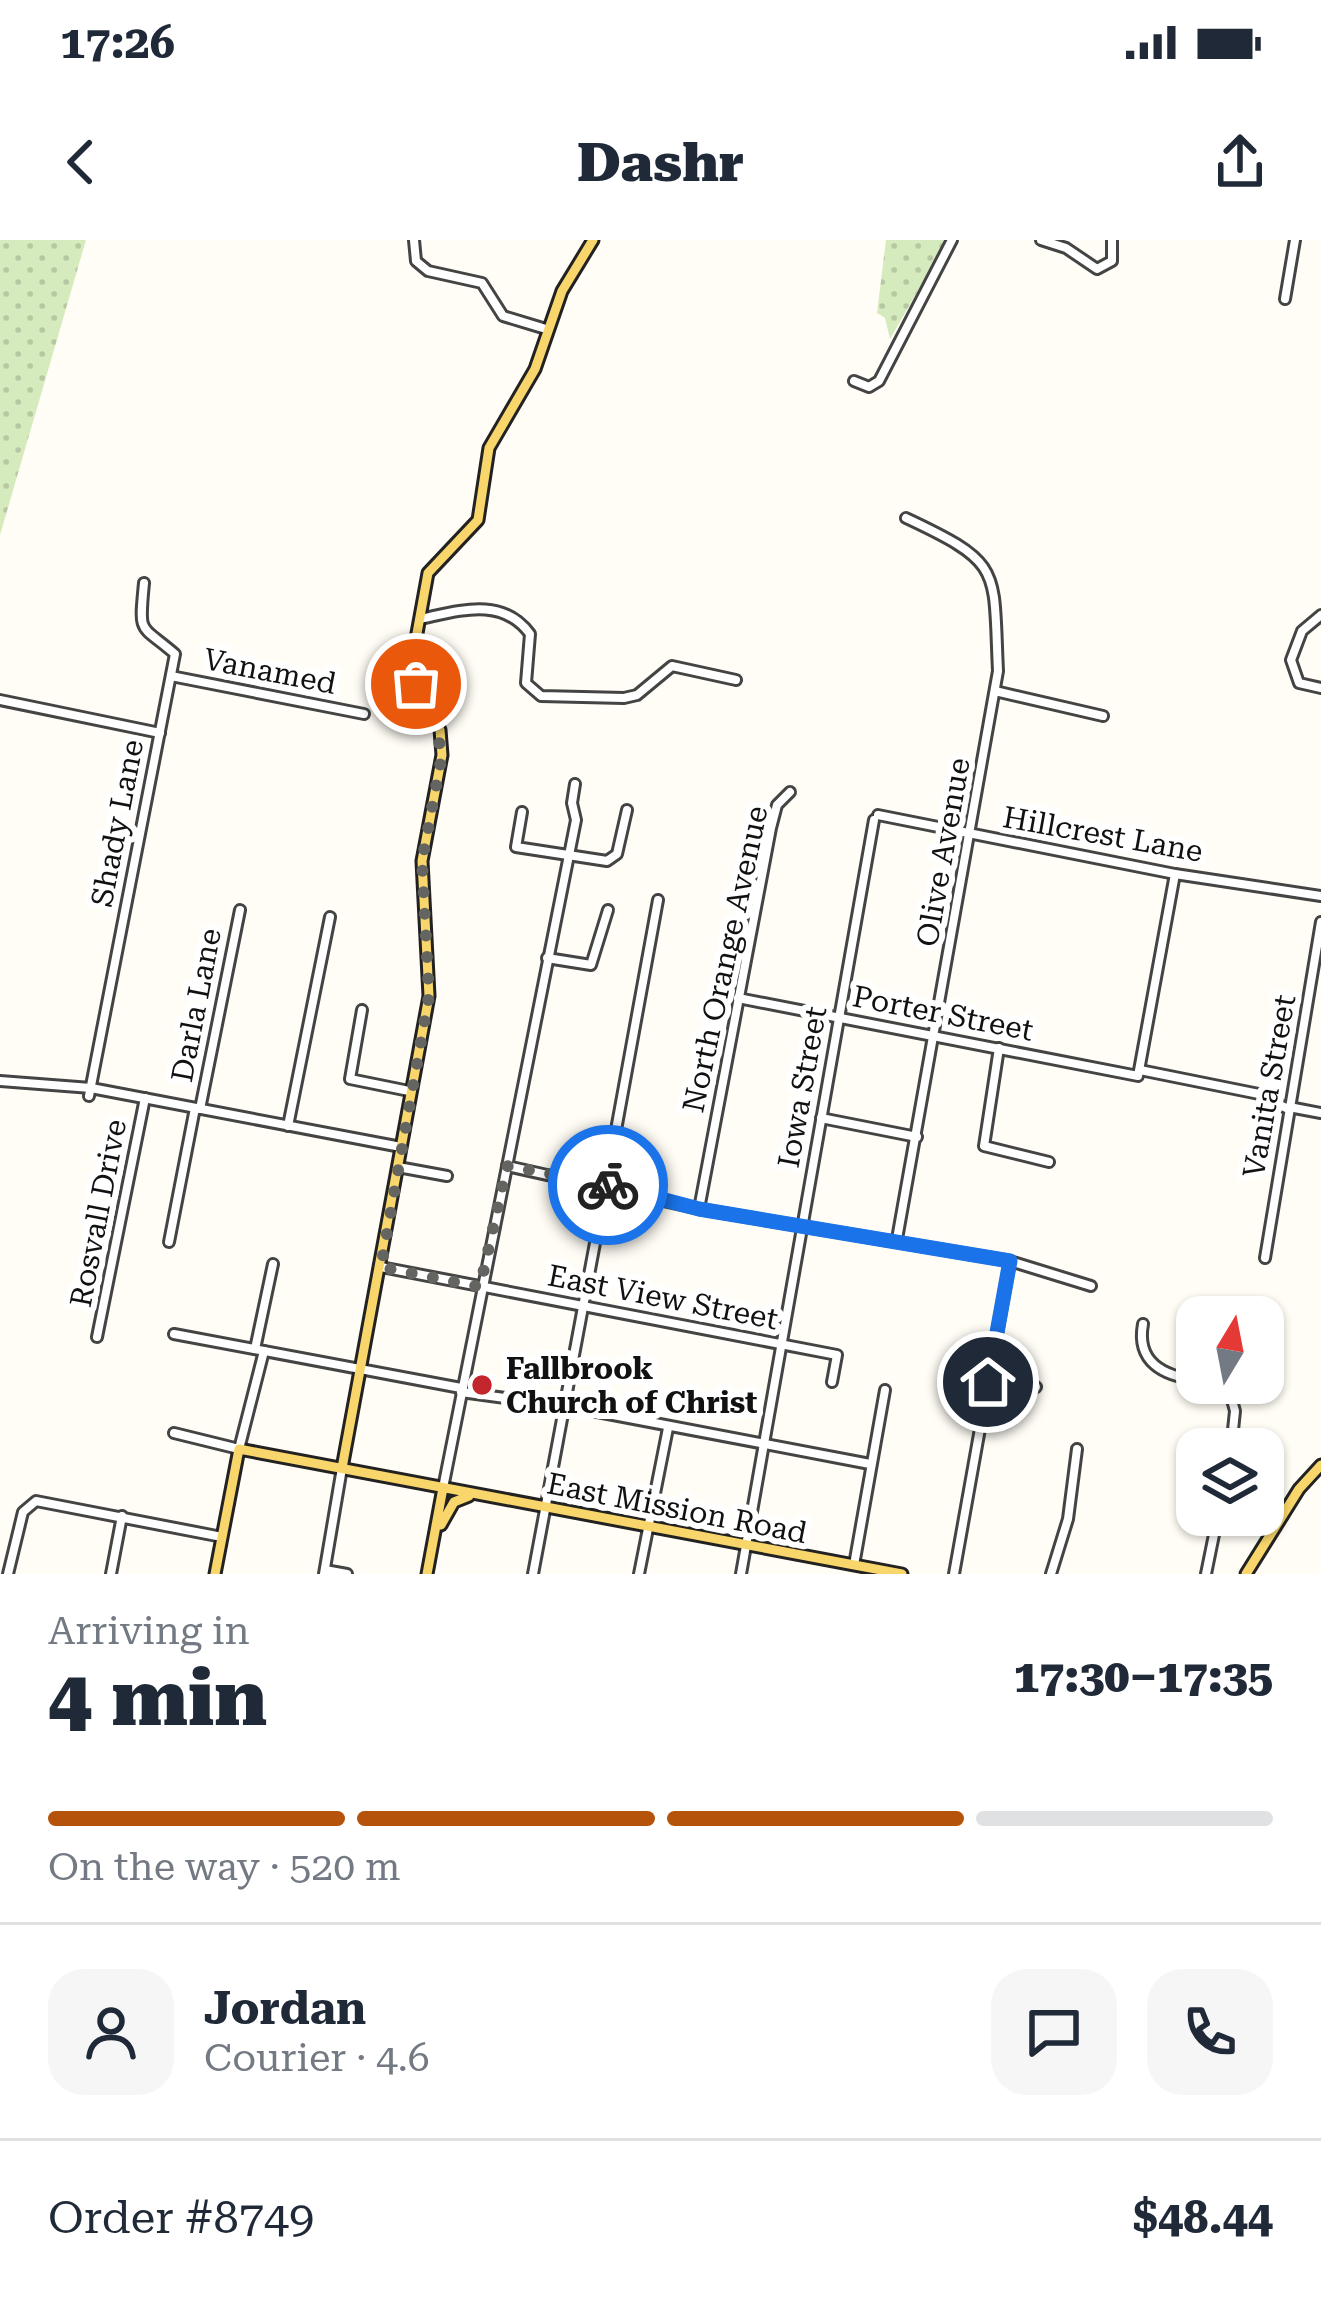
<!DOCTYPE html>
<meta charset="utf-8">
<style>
:root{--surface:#fff;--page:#f6f6f7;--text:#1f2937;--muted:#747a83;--line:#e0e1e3;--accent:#b45309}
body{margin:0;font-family:"Roboto Serif",serif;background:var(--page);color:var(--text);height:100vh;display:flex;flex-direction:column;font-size:45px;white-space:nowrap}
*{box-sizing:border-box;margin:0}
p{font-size:39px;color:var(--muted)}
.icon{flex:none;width:66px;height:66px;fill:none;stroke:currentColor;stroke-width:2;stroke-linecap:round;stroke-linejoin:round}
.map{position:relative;height:1334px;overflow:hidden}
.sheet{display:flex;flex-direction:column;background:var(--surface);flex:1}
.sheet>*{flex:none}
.needle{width:78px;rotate:10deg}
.fabs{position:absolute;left:1176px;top:1056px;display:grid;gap:24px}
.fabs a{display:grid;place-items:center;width:108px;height:108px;border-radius:24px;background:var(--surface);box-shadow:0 3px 9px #0004;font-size:60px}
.pin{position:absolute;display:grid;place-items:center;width:102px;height:102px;color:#fff;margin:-51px;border:6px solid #fff;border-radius:50%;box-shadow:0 3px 12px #0007}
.courier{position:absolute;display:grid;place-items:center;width:120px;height:120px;margin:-60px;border:9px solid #1a73e8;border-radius:50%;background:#fff;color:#222;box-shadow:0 3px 15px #0007}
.head em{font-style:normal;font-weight:800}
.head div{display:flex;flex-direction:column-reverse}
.head{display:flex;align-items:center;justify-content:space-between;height:204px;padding:0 48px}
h1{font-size:78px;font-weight:800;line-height:90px}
.bar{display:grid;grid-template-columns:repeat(4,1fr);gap:18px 12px;align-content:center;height:144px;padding:0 48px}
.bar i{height:15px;border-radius:9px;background:var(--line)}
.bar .active{background:var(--accent)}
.bar p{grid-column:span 4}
.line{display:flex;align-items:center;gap:30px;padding:0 48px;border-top:3px solid var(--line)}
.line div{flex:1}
.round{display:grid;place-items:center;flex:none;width:126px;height:126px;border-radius:36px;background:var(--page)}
.status{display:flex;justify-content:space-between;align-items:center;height:84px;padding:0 60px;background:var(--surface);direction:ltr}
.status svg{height:33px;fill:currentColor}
header{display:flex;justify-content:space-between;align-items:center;height:156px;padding:0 48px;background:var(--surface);font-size:54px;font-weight:800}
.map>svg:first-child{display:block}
.grass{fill:url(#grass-dots)}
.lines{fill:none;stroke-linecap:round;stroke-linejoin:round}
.minor-casing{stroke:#444;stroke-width:14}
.major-casing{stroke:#222;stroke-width:15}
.minor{stroke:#fff;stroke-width:8}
.major{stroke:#f9d66b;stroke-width:9}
.done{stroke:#646461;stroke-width:12;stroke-dasharray:0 21.6}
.route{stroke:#1a73e8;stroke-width:15}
.poi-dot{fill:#c4262e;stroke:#fff;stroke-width:4.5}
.labels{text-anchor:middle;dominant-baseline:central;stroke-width:12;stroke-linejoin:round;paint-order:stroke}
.street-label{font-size:30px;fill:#111;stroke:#fff}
.poi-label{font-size:30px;font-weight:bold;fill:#111;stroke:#fff;text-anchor:start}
</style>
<div class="status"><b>17:26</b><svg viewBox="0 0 49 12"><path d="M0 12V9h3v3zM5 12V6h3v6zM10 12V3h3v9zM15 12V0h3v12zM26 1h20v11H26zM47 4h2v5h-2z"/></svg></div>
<header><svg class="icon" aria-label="back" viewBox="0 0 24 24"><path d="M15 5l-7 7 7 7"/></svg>Dashr<svg class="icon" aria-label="share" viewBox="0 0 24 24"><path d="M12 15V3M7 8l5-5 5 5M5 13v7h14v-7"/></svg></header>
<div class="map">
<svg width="1321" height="1334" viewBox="0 0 1321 1334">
<defs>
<pattern id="grass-dots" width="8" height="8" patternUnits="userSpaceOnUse" patternTransform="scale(3)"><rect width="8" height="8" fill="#d5ebbd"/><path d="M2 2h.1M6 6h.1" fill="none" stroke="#b6c8a1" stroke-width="1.8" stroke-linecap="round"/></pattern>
</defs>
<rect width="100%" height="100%" fill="#fffdf5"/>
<g class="grass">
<path d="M0 0H86L0 295Z"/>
<path d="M886 0H947L890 99 885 78 877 73Z"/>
</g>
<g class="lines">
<defs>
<g id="minor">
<path d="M414 0 416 21 428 31 482 43 503 76 546 89"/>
<path d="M1041 0 1066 8 1097 29 1112 21V0"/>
<path d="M1285 59 1295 0"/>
<path d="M854 141 869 147 879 141 952 0"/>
<path d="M1321 375 1302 391 1291 420 1299 443 1321 448"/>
<path d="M420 379C459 371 502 356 530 394L526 443 541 456 624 458 637 455 672 426 736 440"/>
<path d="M171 436 364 474"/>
<path d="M995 451 1103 476"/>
<path d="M0 460 160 493"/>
<path d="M522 572 516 607 607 621 617 614 627 570"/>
<path d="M878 575 1175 634 1321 656"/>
<path d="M547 718 591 725 608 670"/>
<path d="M738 758 1138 836 1175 634"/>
<path d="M362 770 350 839 409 851"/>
<path d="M999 808 984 906 1049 922"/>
<path d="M1140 830 1259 854 1288 869"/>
<path d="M0 841 91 848 401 907"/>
<path d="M89 856 175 414C139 383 139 396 144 343"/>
<path d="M1289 867 1321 873"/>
<path d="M200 869 240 670"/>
<path d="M821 878 917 897"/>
<path d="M288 886 330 677"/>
<path d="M507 926 699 969 1010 1021 1091 1046"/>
<path d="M398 927 447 936"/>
<path d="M699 969 771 588 777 565 790 552"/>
<path d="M597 994 658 660"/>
<path d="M897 999 998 431C993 328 1004 324 906 278"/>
<path d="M169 1002 195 868"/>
<path d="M1265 1018 1321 682"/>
<path d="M381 1027 837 1115 832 1142"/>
<path d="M1143 1084C1136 1122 1163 1136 1197 1140"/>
<path d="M174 1094 461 1148"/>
<path d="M97 1097 145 858"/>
<path d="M255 1109 273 1024"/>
<path d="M989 1142 1036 1147"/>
<path d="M1214 1143 1230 1153 1235 1171 1231 1209"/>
<path d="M461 1152 571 1167 870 1224"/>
<path d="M174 1193 239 1209 264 1111"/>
<path d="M443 1248 576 580 572 563 575 544"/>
<path d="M854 1325 885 1150"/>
<path d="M325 1330 347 1334"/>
<path d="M8 1334 23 1272 36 1261 222 1297"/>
<path d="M111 1334 122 1276"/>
<path d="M324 1334 342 1228"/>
<path d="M533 1334 595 1003"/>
<path d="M639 1334 668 1188"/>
<path d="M741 1334 874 580"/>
<path d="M954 1334 1010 1021"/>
<path d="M1051 1334 1068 1279 1077 1209"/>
<path d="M1206 1334 1218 1275"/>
</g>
<g id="major">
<path d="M342 1228 429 756 422 621 442 515 440 490 411 426 428 333 478 280 489 208 535 129 562 51 593 0"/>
<path d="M441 1285 454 1262 469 1256"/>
<path d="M215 1334 239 1209 902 1334"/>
<path d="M427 1334 443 1248"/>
<path d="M1246 1334 1299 1249 1321 1225"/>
</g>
</defs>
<use href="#minor" class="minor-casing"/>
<use href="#major" class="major-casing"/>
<use href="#minor" class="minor"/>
<use href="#major" class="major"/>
</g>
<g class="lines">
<path class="done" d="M416 444 431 466 442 515 422 621 429 756 381 1027 480 1047 507 926 608 945"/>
<path class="route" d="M608 945 699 969 1010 1021 988 1142"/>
</g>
<circle class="poi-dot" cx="482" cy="1145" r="12"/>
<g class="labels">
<g class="street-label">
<text transform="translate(270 431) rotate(11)">Vanamed</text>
<text transform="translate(117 583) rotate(-79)">Shady Lane</text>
<text transform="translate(1103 594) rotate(10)">Hillcrest Lane</text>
<text transform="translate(943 612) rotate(-80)">Olive Avenue</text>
<text transform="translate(725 719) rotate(-78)">North Orange Avenue</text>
<text transform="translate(196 765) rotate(-79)">Darla Lane</text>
<text transform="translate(943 773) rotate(11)">Porter Street</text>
<text transform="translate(1269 846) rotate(-80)">Vanita Street</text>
<text transform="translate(802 847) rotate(-80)">Iowa Street</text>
<text transform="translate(98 973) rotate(-79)">Rosvall Drive</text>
<text transform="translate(663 1057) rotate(11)">East View Street</text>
<text transform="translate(677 1268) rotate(11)">East Mission Road</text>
</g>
<g class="poi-label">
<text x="506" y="1128">Fallbrook<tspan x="506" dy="34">Church of Christ</tspan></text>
</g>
</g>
</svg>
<div class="fabs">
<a><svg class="needle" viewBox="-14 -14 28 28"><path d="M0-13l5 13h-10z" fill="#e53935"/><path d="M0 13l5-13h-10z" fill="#747a83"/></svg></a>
<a><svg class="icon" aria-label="layers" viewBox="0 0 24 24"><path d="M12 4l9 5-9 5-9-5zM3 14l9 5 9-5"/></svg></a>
</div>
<div class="pin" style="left:416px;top:444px;background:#ea580c"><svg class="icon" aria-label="bag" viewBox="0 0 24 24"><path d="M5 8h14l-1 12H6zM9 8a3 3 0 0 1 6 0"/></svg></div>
<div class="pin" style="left:988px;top:1142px;background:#1f2937"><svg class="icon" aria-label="home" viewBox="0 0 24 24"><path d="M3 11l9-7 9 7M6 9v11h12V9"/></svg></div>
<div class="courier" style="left:608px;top:945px"><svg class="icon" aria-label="bike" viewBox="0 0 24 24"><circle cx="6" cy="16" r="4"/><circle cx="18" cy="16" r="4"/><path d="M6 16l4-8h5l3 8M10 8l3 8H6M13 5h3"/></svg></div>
</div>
<section class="sheet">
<div class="head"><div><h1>4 min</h1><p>Arriving in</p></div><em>17:30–17:35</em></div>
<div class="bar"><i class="active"></i><i class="active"></i><i class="active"></i><i></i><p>On the way · 520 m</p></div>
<div class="line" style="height:216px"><a class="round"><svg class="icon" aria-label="person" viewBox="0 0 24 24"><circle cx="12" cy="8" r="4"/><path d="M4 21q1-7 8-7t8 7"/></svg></a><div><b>Jordan</b><p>Courier · 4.6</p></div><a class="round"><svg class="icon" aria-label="chat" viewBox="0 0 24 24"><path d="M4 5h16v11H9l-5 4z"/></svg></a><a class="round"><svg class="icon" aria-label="phone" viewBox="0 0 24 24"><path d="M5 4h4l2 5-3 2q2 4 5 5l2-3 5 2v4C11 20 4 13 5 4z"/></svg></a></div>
<div class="line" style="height:156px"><div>Order #8749</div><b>$48.44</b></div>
</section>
